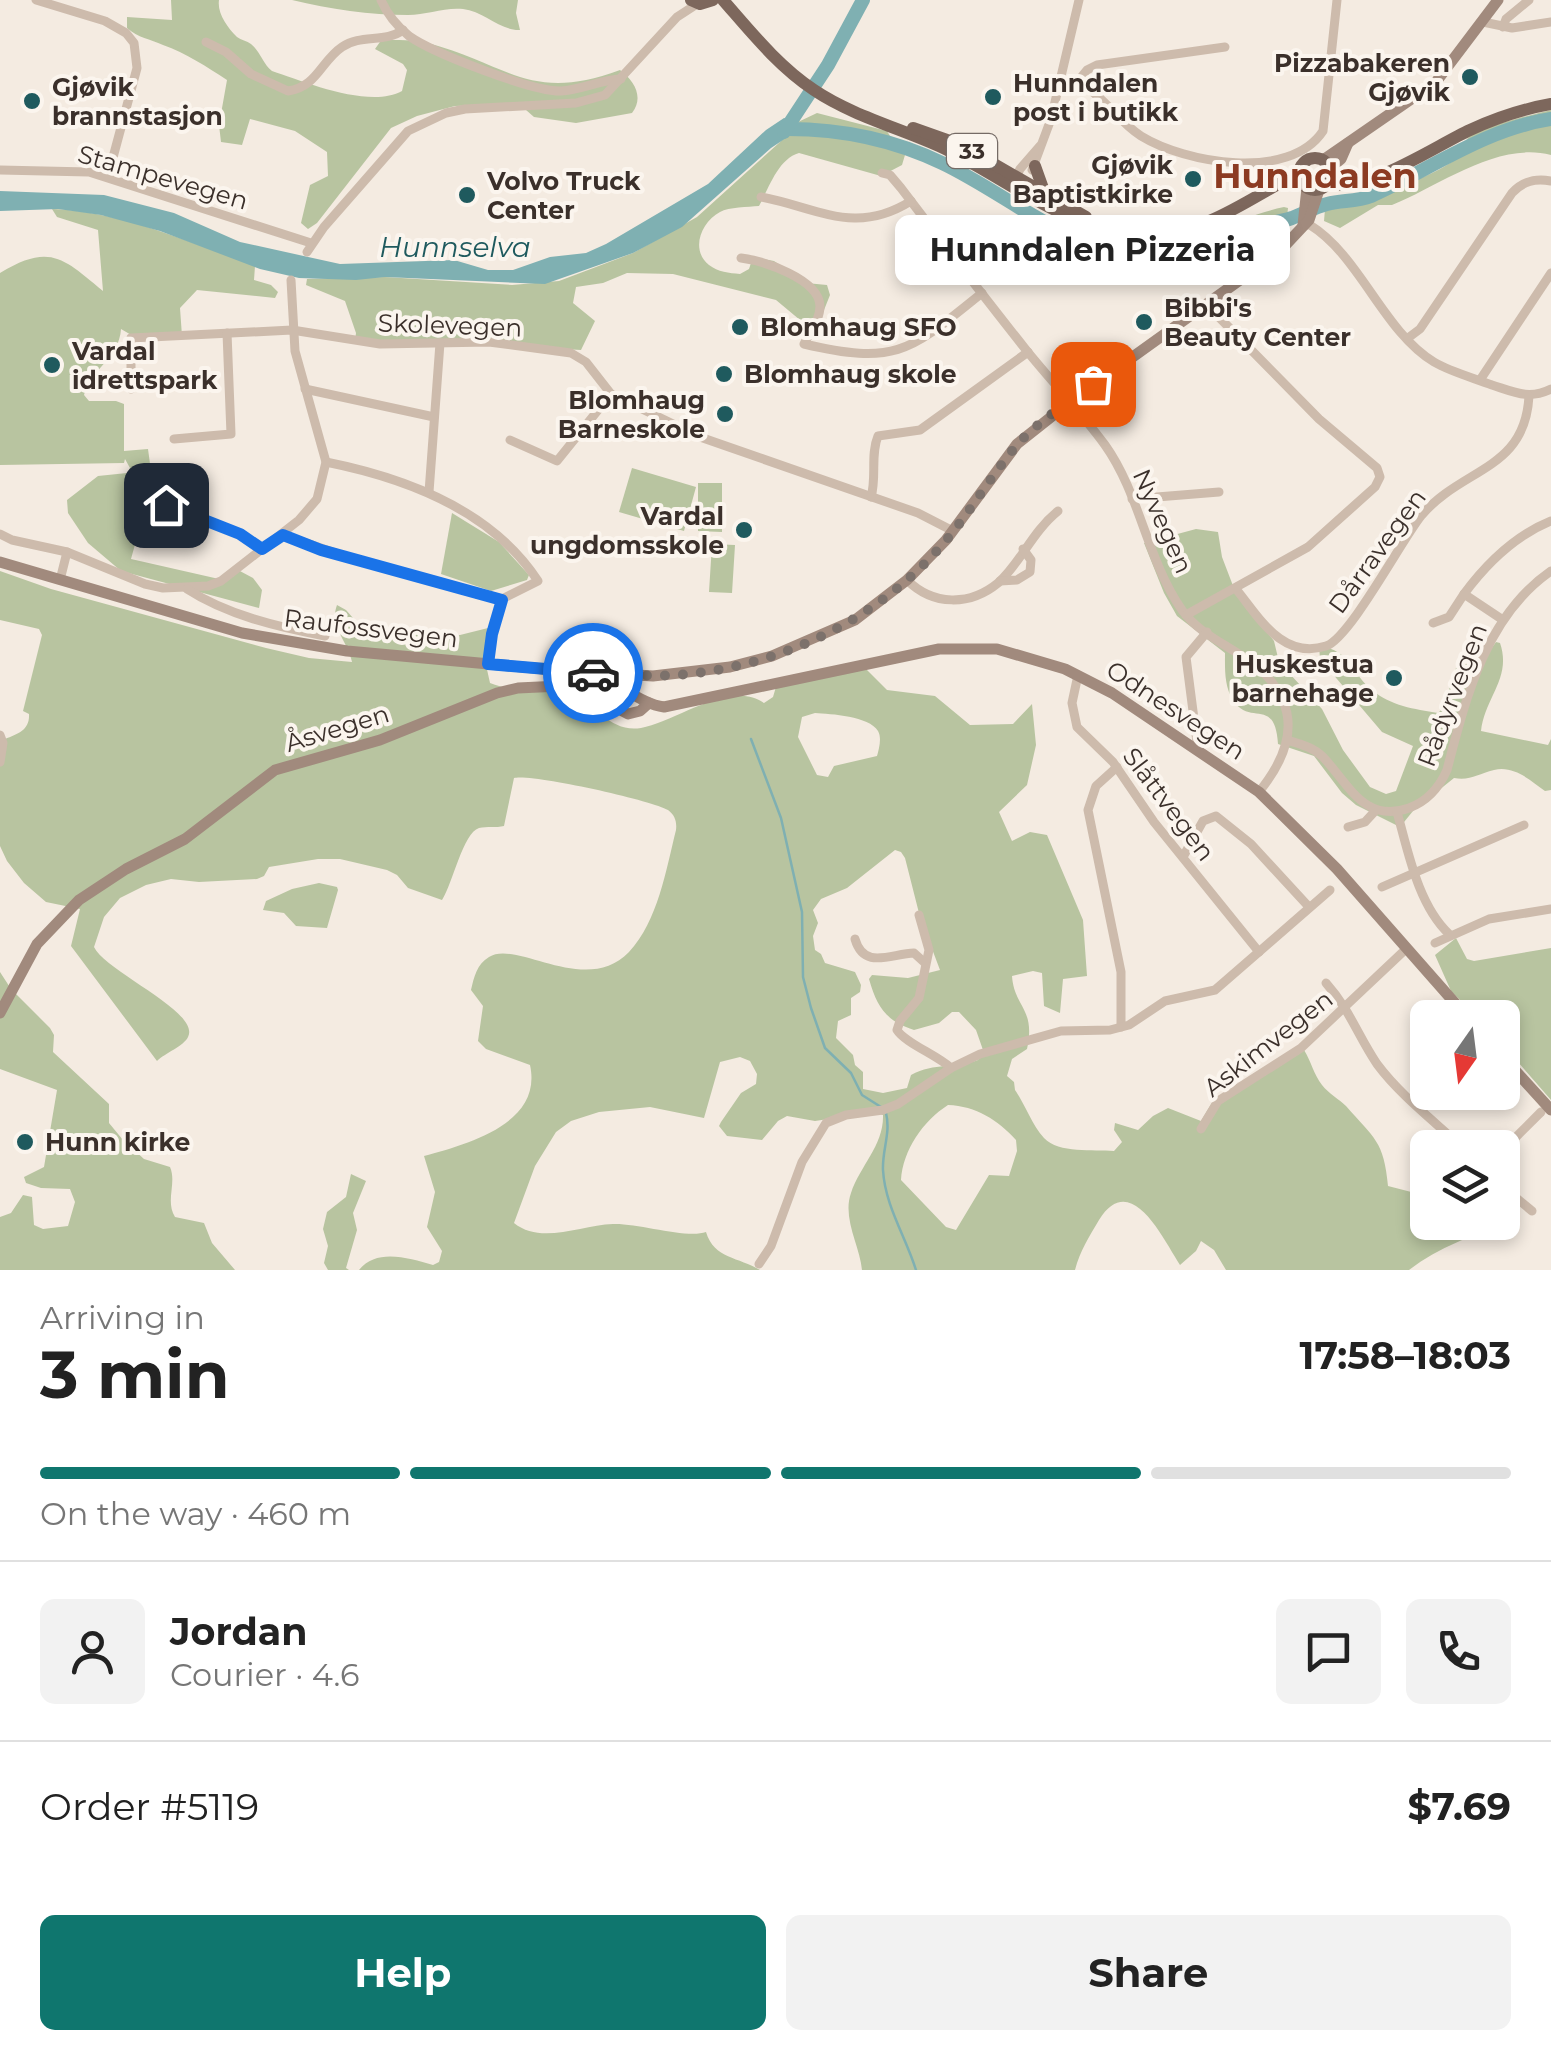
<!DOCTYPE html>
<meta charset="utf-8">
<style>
:root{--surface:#fff;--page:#f2f2f2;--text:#222;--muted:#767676;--line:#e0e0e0;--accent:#0f766e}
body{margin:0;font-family:Montserrat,sans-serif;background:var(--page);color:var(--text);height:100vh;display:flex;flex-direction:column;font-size:38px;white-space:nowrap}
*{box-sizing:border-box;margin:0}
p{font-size:32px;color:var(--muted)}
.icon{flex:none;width:55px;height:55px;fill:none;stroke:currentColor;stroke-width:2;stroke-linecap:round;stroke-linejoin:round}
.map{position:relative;height:1270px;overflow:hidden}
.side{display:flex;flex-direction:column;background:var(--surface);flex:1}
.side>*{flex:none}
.needle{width:65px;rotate:194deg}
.buttons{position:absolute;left:1410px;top:1000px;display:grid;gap:20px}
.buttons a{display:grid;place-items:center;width:110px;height:110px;border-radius:15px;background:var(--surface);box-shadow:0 5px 15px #0003;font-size:50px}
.pin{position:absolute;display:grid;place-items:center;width:85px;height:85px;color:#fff;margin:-42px;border-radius:20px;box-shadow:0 5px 15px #0006}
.courier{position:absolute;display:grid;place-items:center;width:100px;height:100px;margin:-50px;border:8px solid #1a73e8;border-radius:50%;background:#fff;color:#222;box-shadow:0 2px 12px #0007}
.bubble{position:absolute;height:70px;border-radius:15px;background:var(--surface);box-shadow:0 5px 15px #0003;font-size:32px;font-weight:700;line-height:70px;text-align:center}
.headline em{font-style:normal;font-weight:700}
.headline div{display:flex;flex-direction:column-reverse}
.headline{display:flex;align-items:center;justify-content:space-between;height:170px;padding:0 40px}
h1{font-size:65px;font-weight:700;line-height:75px}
.bar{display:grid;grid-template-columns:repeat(4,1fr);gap:15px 10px;align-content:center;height:120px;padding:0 40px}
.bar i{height:12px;border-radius:8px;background:var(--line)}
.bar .selected{background:var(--accent)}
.bar p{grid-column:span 4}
.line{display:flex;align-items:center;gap:25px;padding:0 40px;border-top:2px solid var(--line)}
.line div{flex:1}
.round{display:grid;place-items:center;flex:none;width:105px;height:105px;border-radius:15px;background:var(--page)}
.action{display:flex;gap:20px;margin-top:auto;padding:20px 40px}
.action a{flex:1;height:115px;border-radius:15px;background:var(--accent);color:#fff;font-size:40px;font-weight:700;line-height:115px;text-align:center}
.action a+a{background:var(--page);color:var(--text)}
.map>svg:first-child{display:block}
.green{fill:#b8c4a0;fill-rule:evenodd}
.water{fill:#7fb0b2}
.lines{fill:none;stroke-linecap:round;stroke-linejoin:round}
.stream{stroke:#7fb0b2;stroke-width:2.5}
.river{stroke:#7fb0b2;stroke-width:14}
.minor{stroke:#cdbbac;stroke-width:9}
.secondary{stroke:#a18a7d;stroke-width:11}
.primary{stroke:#7d675c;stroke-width:12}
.done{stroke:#7c716b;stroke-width:10;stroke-dasharray:0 18}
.route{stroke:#1a73e8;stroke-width:12}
.poi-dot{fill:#1f5a5e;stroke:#fbf5ee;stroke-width:4}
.labels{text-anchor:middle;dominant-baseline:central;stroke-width:8;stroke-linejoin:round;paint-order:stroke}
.shield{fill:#fbf5ee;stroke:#756b66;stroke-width:2.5}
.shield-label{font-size:22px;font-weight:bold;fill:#3b302b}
.poi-label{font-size:25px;font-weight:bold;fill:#3b302b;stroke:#fbf5ee;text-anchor:start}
.street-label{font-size:25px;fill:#3b302b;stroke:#fbf5ee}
.water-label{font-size:28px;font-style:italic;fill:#1f5a5e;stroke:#fbf5ee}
.district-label{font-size:35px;font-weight:bold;fill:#8c3b22;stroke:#fbf5ee}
</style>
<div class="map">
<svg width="1551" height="1270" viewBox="0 0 1551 1270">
<rect width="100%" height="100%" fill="#f4ebe1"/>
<g class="green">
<path d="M171 0H219C217 13 227 27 237 37 241 40 247 41 251 44 260 51 263 64 272 71 305 82 370 109 402 91L407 70 403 64 375 49 382 39C397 41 414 39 428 43 509 65 531 103 620 70 635 81 644 98 632 113L576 123 534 117 526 110 488 105 455 106 417 116 391 128 317 223 308 229 301 223 310 185 328 176 327 152 295 131 250 119 242 145 221 142 219 125 227 80C207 67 186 53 163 45 150 39 138 38 127 28V17L172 20Z"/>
<path d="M292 0H518L516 13 520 30C500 31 484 11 463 9 445 7 426 15 408 15 370 15 330 9 292 0Z"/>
<path d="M1551 110V155C1497 141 1439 186 1392 205H1378L1340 228 1324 221 1325 209C1354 206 1436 176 1457 158 1464 152 1463 142 1469 137 1479 127 1535 114 1551 110Z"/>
<path d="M817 113 887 131 890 136V146L905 155 902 165 881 176 799 153C778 159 769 188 759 206 748 207 729 207 720 212 701 222 690 250 709 265 718 272 729 273 740 274L749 269 753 257 774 261 806 283 827 285 830 295 816 330 806 325 776 300 673 274 627 273 603 283 576 287 573 303 595 321 581 350 477 344 355 341 356 333 345 301 306 285 307 279 385 277 512 285 559 281 633 253 697 217 800 124 798 122Z"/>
<path d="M1284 207 1288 208 1286 227 1281 236C1267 239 1257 245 1244 250 1194 269 1135 283 1084 257L1088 274 1070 279 1010 249 1032 226C1040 227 1047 225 1055 226 1088 233 1121 249 1156 245 1201 240 1241 216 1284 207Z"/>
<path d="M52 209C120 211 185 241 248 263L255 266 254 280 271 285 278 292 275 298 197 290 180 308 182 336H133L121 329C119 359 91 368 84 395L89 401H116L124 404V451L148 449 151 471 155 472 131 559 219 579 238 570 253 578 262 590 259 608 121 571 88 543 68 513 67 500 98 476 127 473 130 468 125 459 124 463 0 465V273C50 243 63 258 103 291L98 230 57 217Z"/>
<path d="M632 468 696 487 684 531 619 512Z"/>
<path d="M698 483H722V532L698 531Z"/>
<path d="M452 513 499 542 529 575 527 580 491 591 441 574Z"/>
<path d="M1196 529 1218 532 1222 557 1235 591 1274 641 1279 662 1322 709 1343 750 1370 787 1386 794 1396 791 1413 746 1382 732 1320 659 1319 646C1352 651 1350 672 1372 690 1391 706 1414 709 1438 713L1443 708 1456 668 1465 664 1479 666 1496 642 1500 643C1512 678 1485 697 1481 731L1548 745 1551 739V790L1545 791C1531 781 1514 765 1494 770 1478 774 1470 781 1454 778L1413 811 1400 827 1356 805 1342 793 1314 756 1278 744C1275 696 1250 727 1233 700 1224 686 1225 668 1225 653L1177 616 1164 593 1144 543Z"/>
<path d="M712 544 735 545 732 593 709 592Z"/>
<path d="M0 571 51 589 266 648 309 658 352 662C348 642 329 626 337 605L346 610 360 626 374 629 460 635 488 628 484 656 490 683C517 694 546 688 573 697 597 706 612 733 641 728 675 722 731 679 764 703L773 697 778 680 863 666 887 690 935 696 970 725 1013 724 1032 704 1036 745 1027 785 999 812 1012 841 1030 832 1047 835 1083 920 1087 976 1063 979 1060 1013 1044 1006 1042 973 1033 971 1012 976C1014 1007 1036 1008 1027 1049L1012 1059 1007 1076 1014 1082 1015 1090C1025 1104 1032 1125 1044 1138 1059 1154 1093 1149 1114 1151L1122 1142 1114 1130 1115 1123 1138 1130 1153 1116 1168 1108 1201 1121 1213 1101 1304 1050C1311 1061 1314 1075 1322 1085 1329 1094 1339 1099 1346 1106 1374 1138 1384 1141 1388 1186L1419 1194 1424 1185H1427L1428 1222H1502L1503 1202 1507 1197 1511 1207 1509 1221C1474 1235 1439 1247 1409 1270H1226L1214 1250 1201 1241 1196 1251 1180 1265C1163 1239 1131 1169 1099 1220 1089 1237 1080 1251 1075 1270H862C860 1246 842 1218 851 1193 860 1166 884 1145 883 1115L875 1112 815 1121 787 1116 778 1121 762 1140 727 1136 719 1126 721 1122 741 1093 756 1084 757 1074 750 1061 740 1057 720 1062 704 1118 650 1107 599 1112 571 1121 556 1132 535 1166 514 1223C541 1245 581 1225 613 1224 638 1223 687 1239 706 1232 714 1259 739 1257 760 1270H359C377 1248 408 1258 433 1265L439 1262 442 1251 427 1227 435 1192 424 1156C467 1144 543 1124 530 1065L486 1049 478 1041 483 1006 471 990C474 977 477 964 489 957 516 939 586 997 629 952 658 921 666 870 676 830 677 822 675 815 668 810 652 800 529 773 514 778L504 826C496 828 487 826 479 828 463 833 453 883 442 900L408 888 397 875 387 870 340 859H318L269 867 264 876 257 879 199 882 171 879 146 885 120 898 104 917 94 947C106 972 201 1012 188 1037 184 1046 165 1053 157 1061L71 946 80 909 46 902 24 883 7 861 0 846V750L5 739C18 734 30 730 29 714L23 711 42 635 39 629 0 620ZM815 713C831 714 869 716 878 731 882 738 879 749 877 756L834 766 828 777 817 775 798 737 802 717ZM895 850 901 852 905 858 920 917 940 970 908 978 872 975 869 979C877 1007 886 1021 914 1030L939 1023 952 1012H959L976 1030 983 1050 978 1060C955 1069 935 1062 911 1075L907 1088 883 1093 863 1089V1072L855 1065 853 1055 836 1038 838 1021 851 1015V998L860 992 861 985 855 972 825 963 821 954 815 950 813 936 818 923 813 910 821 899 847 888ZM948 1105C976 1106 998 1120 1016 1140L1017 1151 1009 1176 989 1175 956 1230 946 1227 901 1180C903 1150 923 1121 948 1105Z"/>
<path d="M319 883 337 887 338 890 327 928 296 926 284 913 263 910 266 901 292 889Z"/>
<path d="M1456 938 1467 959 1474 961 1551 948V1100L1503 1045 1502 1018 1477 1017 1451 991 1435 955Z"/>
<path d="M0 972 11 989 50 1028 54 1035 53 1052 109 1104V1123L123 1140 144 1159 170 1167C177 1183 165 1201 175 1217L204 1223 212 1243 235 1270H0V1217L11 1213 23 1195 32 1197 34 1225 43 1229 68 1226 75 1202 70 1189 41 1188 26 1183 24 1177 44 1167 57 1090 0 1069Z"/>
<path d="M351 1174 366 1181 353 1213 357 1230 346 1268 349 1270H328L324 1263 328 1246 323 1229 327 1212 346 1197Z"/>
</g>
<path class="water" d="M784 118 798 122 802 134H792L771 148 682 227 633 253 545 284 385 277 356 280 299 278 260 269 160 231 101 215 58 209 0 211V191L104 195 174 213 240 242 340 264 454 260 488 270H513L550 257 586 253 606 244 708 184 766 130Z"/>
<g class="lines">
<g class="stream">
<path d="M751 739 781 818 802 912 803 977 811 1008 825 1048 851 1073 862 1095 881 1107"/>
<path d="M886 1113C891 1133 882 1150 883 1170 885 1206 906 1237 916 1270"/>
</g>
<g class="river">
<path d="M788 129C840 129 894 140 942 163 1012 196 1079 261 1162 257 1192 256 1219 236 1247 228 1262 224 1277 223 1292 218 1303 214 1315 207 1327 204 1342 200 1356 202 1371 196 1431 169 1485 129 1551 119"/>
<path d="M784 132 828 65 863 0"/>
</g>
<g class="minor">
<path d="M36 0 105 21 126 33 134 43 137 68 108 176"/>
<path d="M381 0C387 14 397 26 409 36 433 53 533 92 561 91 581 90 600 80 621 79"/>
<path d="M1483 22 1512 28 1551 22"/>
<path d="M1503 27 1506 19 1529 0"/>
<path d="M206 42 226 52 251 74 288 91C317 87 321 61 342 47 361 34 385 43 403 30"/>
<path d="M1060 79C1097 81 1111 117 1141 136 1185 163 1289 182 1323 131L1337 0"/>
<path d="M1079 80 1087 70 1097 65 1225 47"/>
<path d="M0 170 89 172 311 243"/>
<path d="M1032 170 1051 119 1079 0"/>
<path d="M882 173 890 175 901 188C942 242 984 297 1027 351 1052 382 1081 412 1105 445 1140 494 1147 560 1182 610 1208 647 1263 653 1283 701 1297 733 1280 766 1259 792"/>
<path d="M1014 182 1020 169 1040 146"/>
<path d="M761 197C819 208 855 236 911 201"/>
<path d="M1303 225H1310C1360 256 1383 331 1434 362 1451 372 1474 378 1492 385 1514 392 1529 400 1551 389"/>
<path d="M307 252 324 227 408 131 446 113 465 109 576 103 605 95 677 17 697 4"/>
<path d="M741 258C764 261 819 279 820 306 820 320 810 332 804 344 898 366 911 350 982 293"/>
<path d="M1408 338 1420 329 1512 193C1523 181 1535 178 1551 181"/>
<path d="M1480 380 1551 273"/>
<path d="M131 389V338L292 330 380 344 489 342 571 353 586 362 611 394 700 437 918 513 953 531"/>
<path d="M305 389 434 417"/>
<path d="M174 439 231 434 227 333"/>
<path d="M510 440 557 461 611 394"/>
<path d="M326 462C406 478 492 510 538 581L502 599 492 634 489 664"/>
<path d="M429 492 440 343"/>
<path d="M871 497C877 477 870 455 878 436L920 430 1028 352"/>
<path d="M1132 499 1219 492"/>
<path d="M166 505 240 534 262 549"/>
<path d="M0 534 12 540 67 552"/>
<path d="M283 535 353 559 502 599"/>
<path d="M60 580 67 552 145 584 163 588 208 586 221 581 299 520 317 499 326 462 295 351 291 280"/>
<path d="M907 580C933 606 970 606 998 583 1020 564 1032 532 1058 511"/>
<path d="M1000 581 1017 580 1030 572 1031 560 1023 549"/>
<path d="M187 589C227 615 278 627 325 636"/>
<path d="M1236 589C1259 617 1282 660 1326 646 1350 638 1401 541 1421 516 1462 467 1525 471 1529 396"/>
<path d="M1186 615 1308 547 1375 487 1380 477 1377 468 1319 419 1206 304"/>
<path d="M1503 620 1464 594C1487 563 1514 536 1551 521"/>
<path d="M1433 623 1449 617 1464 594"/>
<path d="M1078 675 1072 703 1077 727 1113 762 1154 822 1259 952"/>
<path d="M0 735 3 743 0 762"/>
<path d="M1287 740C1300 744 1313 747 1323 757 1348 783 1364 824 1409 808 1428 801 1439 788 1447 770 1466 697 1486 616 1551 571"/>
<path d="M1197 742 1186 657 1207 632"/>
<path d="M1117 767 1096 786 1088 810 1121 972V1027"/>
<path d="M1397 812C1408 851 1418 905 1449 934"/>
<path d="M1348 827 1365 822 1376 810"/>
<path d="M1183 857 1203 821 1216 816 1251 844 1309 907"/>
<path d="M1382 887 1524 825"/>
<path d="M919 915 929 950 919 998 900 1021 897 1030C905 1043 937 1055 951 1068"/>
<path d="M855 939C864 970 890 954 914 953L925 963"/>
<path d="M1435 943 1489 919 1551 909"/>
<path d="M1326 983C1350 1010 1358 1036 1377 1064 1400 1095 1434 1121 1463 1148"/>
<path d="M1201 1129 1218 1101 1301 1048 1406 949"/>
<path d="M1502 1151 1541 1112"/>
<path d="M1502 1186 1532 1211"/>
<path d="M759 1264 771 1246 802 1162 826 1123 846 1115 883 1110 898 1104 951 1068 980 1054 1061 1031 1110 1030 1129 1025 1165 1001 1215 990 1330 890"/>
</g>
<g class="secondary">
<path d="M1323 160 1436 82 1498 0"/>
<path d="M1330 168 1341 159 1348 143"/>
<path d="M1303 225 1307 188"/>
<path d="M0 562 242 633 347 651 555 670 653 676 730 667 772 656 855 620 907 580 946 540 1017 444 1070 402 1279 252 1309 220 1319 190"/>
<path d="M599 677C621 684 641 704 664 707L939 649H997L1065 669 1112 693 1259 792 1337 869 1468 1018"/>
<path d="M0 1013 37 944 79 900 126 869 185 839 275 770 380 740 497 693 518 688 560 686 581 689 628 714 640 711 649 703"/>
<path d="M1502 1056 1551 1110"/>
</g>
<g class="primary">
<path d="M691 0 700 4 713 0"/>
<path d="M723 0C751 32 778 66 814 90 851 115 899 128 939 146 1009 178 1071 238 1154 234 1209 232 1251 197 1299 173"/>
<path d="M913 128 961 145 1086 217"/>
<circle cx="1315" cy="174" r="16"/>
<path d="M1035 166 1045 194"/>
<path d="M1328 183C1364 195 1435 146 1470 130 1496 118 1523 109 1551 104"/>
</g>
</g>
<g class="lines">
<path class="done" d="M593 673C621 674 649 677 677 675 781 667 881 619 948 538 972 509 992 475 1016 446 1037 422 1068 403 1093 384"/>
<path class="route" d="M166 505 240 534 262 549 283 535 321 550 502 600 492 634 488 664 593 673"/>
</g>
<g class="poi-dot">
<circle cx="1470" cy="77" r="10"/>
<circle cx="993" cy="97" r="10"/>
<circle cx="32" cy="101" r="10"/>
<circle cx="1193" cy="179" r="10"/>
<circle cx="467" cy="195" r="10"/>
<circle cx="1144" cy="322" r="10"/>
<circle cx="740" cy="327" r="10"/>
<circle cx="52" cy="365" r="10"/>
<circle cx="724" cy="374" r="10"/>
<circle cx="725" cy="414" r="10"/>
<circle cx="744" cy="530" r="10"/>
<circle cx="1394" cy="678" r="10"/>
<circle cx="25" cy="1142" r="10"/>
</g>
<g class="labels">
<rect class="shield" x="947" y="134" width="50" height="34" rx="8"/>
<g class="shield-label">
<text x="972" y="151">33</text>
</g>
<g class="poi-label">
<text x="1450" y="63" text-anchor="end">Pizzabakeren<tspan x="1450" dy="29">Gjøvik</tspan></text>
<text x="1013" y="83">Hunndalen<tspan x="1013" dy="29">post i butikk</tspan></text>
<text x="52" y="87">Gjøvik<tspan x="52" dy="29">brannstasjon</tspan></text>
<text x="1173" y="165" text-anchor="end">Gjøvik<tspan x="1173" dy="29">Baptistkirke</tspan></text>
<text x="487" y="181">Volvo Truck<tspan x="487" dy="29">Center</tspan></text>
<text x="1164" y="308">Bibbi's<tspan x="1164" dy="29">Beauty Center</tspan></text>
<text x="760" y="327">Blomhaug SFO</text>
<text x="72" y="351">Vardal<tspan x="72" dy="29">idrettspark</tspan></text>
<text x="744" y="374">Blomhaug skole</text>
<text x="705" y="400" text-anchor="end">Blomhaug<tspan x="705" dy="29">Barneskole</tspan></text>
<text x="724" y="516" text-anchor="end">Vardal<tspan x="724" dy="29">ungdomsskole</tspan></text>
<text x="1374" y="664" text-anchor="end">Huskestua<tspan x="1374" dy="29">barnehage</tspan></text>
<text x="45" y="1142">Hunn kirke</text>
</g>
<g class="street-label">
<text transform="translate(163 177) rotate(16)">Stampevegen</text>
<text transform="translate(450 325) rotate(2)">Skolevegen</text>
<text transform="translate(1163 521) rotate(66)">Nyvegen</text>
<text transform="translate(1377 551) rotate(-54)">Dårravegen</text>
<text transform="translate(371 628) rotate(7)">Raufossvegen</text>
<text transform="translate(1452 695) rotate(-69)">Rådyrvegen</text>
<text transform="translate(1176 710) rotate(33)">Odnesvegen</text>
<text transform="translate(337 728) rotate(-17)">Åsvegen</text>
<text transform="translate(1169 804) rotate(53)">Slåttvegen</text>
<text transform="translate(1268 1043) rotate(-38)">Askimvegen</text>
</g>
<g class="water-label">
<text x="455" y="247">Hunnselva</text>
</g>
<g class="district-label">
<text x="1315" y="175">Hunndalen</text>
</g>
</g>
</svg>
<div class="buttons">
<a><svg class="needle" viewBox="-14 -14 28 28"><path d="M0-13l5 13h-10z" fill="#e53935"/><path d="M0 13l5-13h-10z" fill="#767676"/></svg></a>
<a><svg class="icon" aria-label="layers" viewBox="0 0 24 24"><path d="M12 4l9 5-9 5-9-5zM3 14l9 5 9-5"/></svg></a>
</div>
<div class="pin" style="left:1093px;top:384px;background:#ea580c"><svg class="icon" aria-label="bag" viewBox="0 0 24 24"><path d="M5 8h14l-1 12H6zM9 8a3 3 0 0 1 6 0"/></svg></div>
<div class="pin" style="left:166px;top:505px;background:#1f2937"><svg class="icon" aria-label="home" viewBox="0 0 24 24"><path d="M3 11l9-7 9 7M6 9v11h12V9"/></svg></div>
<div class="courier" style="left:593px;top:673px"><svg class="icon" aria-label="car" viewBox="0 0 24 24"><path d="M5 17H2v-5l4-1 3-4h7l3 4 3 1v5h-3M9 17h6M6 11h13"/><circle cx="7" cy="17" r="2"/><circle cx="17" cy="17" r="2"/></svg></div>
<div class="bubble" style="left:895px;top:215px;width:395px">Hunndalen Pizzeria</div>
</div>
<section class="side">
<div class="headline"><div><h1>3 min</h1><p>Arriving in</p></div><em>17:58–18:03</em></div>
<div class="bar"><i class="selected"></i><i class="selected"></i><i class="selected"></i><i></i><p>On the way · 460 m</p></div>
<div class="line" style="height:180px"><a class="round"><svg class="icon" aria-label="person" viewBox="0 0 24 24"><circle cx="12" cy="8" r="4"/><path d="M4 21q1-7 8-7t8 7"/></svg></a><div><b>Jordan</b><p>Courier · 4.6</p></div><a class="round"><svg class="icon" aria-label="chat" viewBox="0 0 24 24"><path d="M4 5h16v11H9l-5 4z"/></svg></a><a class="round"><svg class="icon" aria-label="phone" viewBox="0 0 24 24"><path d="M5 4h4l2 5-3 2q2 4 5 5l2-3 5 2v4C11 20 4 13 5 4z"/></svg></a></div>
<div class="line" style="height:130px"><div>Order #5119</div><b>$7.69</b></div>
<div class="action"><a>Help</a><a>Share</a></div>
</section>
